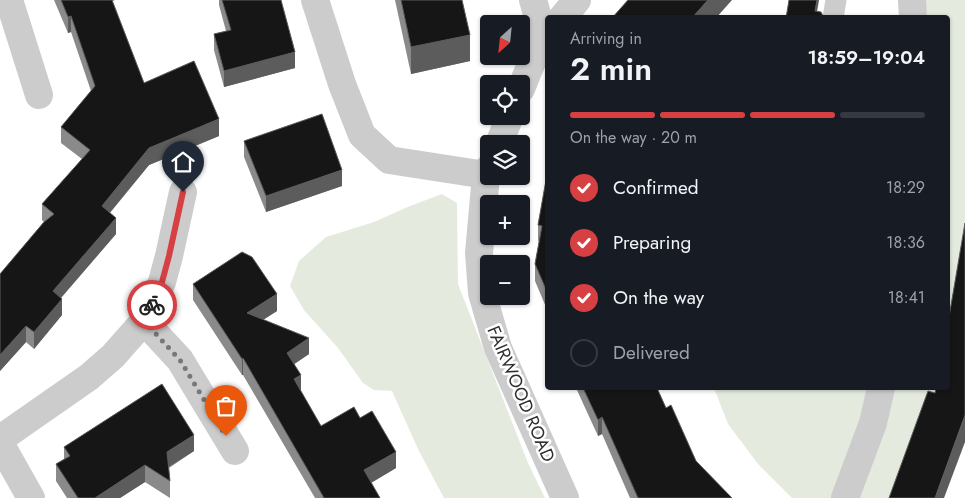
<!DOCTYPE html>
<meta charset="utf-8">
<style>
:root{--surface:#171b24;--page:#20242c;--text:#f1f3f6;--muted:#9ea1a6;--line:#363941;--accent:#d74043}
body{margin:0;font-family:Jost,sans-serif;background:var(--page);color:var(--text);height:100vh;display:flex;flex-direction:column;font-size:19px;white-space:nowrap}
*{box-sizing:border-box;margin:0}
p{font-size:16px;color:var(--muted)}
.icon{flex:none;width:28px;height:28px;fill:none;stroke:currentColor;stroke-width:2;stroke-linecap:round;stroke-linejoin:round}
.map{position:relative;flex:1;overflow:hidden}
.drawer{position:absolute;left:545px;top:15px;width:405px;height:375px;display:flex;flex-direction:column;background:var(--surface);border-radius:5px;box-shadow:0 1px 4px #0004}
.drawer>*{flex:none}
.needle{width:32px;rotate:207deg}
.buttons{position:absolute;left:480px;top:15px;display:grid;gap:10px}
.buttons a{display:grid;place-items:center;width:50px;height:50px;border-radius:5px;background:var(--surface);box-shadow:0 1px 4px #0004;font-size:25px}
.pin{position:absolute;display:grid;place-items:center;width:42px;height:42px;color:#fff;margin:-51px -21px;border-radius:50% 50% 50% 0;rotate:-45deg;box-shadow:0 0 5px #0007}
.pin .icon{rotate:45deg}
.courier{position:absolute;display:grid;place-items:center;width:50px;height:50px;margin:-25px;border:4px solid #d74043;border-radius:50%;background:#fff;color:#222;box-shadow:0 1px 6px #0007}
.headline em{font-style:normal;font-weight:600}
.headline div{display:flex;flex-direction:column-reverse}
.headline{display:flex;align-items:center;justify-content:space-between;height:85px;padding:0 25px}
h1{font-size:32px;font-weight:600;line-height:38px}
.bar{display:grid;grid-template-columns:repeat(4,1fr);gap:8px 5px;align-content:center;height:60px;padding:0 25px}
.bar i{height:6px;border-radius:4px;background:var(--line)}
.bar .selected{background:var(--accent)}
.bar p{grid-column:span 4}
ol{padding:0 25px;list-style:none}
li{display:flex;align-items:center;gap:15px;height:55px}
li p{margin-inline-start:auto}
li .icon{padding:5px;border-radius:50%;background:var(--accent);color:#fff;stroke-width:4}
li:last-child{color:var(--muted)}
li i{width:28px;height:28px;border:2px solid var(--line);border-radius:50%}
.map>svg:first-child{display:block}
.green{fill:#e4ebde}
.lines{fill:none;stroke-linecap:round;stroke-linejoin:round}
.lane{stroke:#ccc;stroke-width:21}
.street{stroke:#ccc;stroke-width:28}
.wall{fill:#8a8a8a}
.shaded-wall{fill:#5c5c5c}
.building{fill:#161616;stroke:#5c5c5c}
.done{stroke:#787878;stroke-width:5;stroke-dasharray:0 9}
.route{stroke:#d74043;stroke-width:6}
.labels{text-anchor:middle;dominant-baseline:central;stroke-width:5;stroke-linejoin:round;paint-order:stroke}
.street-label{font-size:18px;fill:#2f2f2f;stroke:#fff}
</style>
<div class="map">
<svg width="965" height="498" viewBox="0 0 965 498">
<rect width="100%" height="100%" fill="#fff"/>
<g class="green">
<path d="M912 0H965V230L948 343V18L913 17Z"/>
<path d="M442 194 457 203 458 284 528 463 545 498H444L418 449 392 391 374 390 363 383 338 348 304 310 290 286 299 261 326 237 374 222 410 206Z"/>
<path d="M714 388H936L894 498H792L758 464 728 424Z"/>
</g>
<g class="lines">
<path class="lane" d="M833 18 836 0"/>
<g class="street">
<path d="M9 0 39 95"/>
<path d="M315 0 342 84 362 135 389 160 486 175"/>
<path d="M533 0 544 39"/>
<path d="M912 0 913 18"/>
<path d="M562 18 577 0"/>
<path d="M521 89C528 72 536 48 548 34"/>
<path d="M499 144 510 116"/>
<path d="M489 168 486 175 479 253 482 293 498 348 565 498"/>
<path d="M144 321 180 360 235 451"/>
<path d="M0 439 89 377 113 356 144 321 162 282 169 256 183 192"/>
<path d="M0 443 31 498"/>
<path d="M845 498 873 423 881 388"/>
</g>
</g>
<g class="wall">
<path d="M54 0H115L113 1V4L144 83 219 136 149 165 110 213 116 234 61 298 62 315 34 349 26 342 0 371V274L44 222 42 220V204L82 159 61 143V127L91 91 71 32 68 33Z"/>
<path d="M219 0H281L295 68 224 87 214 50V34L226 31 219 5Z"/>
<path d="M395 0H462L470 61 411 74Z"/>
<path d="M244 141 342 186 266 212 244 157Z"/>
<path d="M548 169V325L546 323V307L535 281V264L539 241H538V225Z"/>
<path d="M193 284 277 311 263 320 309 354 294 364 301 391 321 426 360 418 396 468 371 483 380 498H315L243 375H242L193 300Z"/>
<path d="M576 388H644V389L666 408 696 461 732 498H630L602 434 598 436Z"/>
<path d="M64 447 194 451 169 468 170 481V498L145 482 120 498H67L56 481V464L64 459Z"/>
</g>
<g class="shaded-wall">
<path d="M708 0H732L716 18H692Z"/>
<path d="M817 0H819L816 18 815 11Z"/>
<path d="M71 16V32L68 33V17Z"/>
<path d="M470 35V61L411 74V47Z"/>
<path d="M295 52V68L224 87V71Z"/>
<path d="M219 119V136L149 165 102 222V206L149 148Z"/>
<path d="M342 170V186L266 212V196Z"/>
<path d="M116 218V234L53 307V291Z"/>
<path d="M277 294V311L247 330V313Z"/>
<path d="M62 299V315L34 349V332Z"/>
<path d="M26 326V342L0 371V355Z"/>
<path d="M309 338V354L287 369V353Z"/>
<path d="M243 358V375H242V359Z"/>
<path d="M301 375V391L294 379Z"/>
<path d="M965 415V442L944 498H935Z"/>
<path d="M602 417V434L598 436V420Z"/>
<path d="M194 435V451L167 468V452Z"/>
<path d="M396 452V468L364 487V470Z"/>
<path d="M145 465V482L120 498H95Z"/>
</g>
<g class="building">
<path d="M61 0H112L144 83 194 61 219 119 149 148 102 206 116 218 53 291 62 299 34 332 26 326 0 355V274L44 222 54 214 42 204 90 150 61 127 95 86 71 16 68 17Z"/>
<path d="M222 0H281L295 52 224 71 214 34 231 30Z"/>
<path d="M401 0H462L470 35 411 47Z"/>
<path d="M628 0H708L692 18H612Z"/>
<path d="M789 0H817L815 11 821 12 824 18H786Z"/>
<path d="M322 114 342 170 266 196 244 141Z"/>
<path d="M548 169V294L535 264 542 226 538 225Z"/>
<path d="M965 223V415L935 498H889L928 391 935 393 936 388H948V323Z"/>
<path d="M242 252 252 257 277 294 247 313 309 338 287 353 301 375 294 379 321 426 354 407 360 418 372 411 396 452 364 470 380 498H324L243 358 242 359 193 284Z"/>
<path d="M162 384 194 435 167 452 170 481 145 465 95 498H78L56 464 70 456 64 447Z"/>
<path d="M583 388H644V389L648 388H657L666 408 671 405 696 461 732 498H638L602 417 598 420Z"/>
</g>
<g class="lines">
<path class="done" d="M152 305 144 321 180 360 226 436"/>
<path class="route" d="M152 305 162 282 169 256 183 192"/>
</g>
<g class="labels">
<g class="street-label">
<text transform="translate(521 394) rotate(67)">FAIRWOOD ROAD</text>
</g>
</g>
</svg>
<div class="buttons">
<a><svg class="needle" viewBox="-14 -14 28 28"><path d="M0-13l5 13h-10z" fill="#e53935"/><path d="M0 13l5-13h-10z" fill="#9ea1a6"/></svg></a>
<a><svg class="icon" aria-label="locate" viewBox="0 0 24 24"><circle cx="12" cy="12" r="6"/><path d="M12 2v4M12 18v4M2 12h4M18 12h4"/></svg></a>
<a><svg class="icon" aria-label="layers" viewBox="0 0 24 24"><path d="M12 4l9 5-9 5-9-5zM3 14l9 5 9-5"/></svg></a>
<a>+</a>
<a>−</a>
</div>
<div class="pin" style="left:226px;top:436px;background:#ea580c"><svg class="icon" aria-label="bag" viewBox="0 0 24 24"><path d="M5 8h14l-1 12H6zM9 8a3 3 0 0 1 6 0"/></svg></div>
<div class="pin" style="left:183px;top:192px;background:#1f2937"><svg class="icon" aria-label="home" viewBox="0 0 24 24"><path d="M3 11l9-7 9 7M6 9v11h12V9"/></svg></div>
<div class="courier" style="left:152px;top:305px"><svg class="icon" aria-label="bike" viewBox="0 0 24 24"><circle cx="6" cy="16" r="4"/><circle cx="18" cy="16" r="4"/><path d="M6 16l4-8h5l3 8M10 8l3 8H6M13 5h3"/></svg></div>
<section class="drawer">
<div class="headline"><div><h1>2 min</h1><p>Arriving in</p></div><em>18:59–19:04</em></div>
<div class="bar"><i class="selected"></i><i class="selected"></i><i class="selected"></i><i></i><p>On the way · 20 m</p></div>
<ol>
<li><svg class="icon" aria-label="check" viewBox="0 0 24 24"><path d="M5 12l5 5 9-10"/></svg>Confirmed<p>18:29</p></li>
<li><svg class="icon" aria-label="check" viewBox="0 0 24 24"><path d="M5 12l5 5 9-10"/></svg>Preparing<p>18:36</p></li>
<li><svg class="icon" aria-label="check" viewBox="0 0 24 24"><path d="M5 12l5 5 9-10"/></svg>On the way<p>18:41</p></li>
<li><i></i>Delivered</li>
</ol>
</section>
</div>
